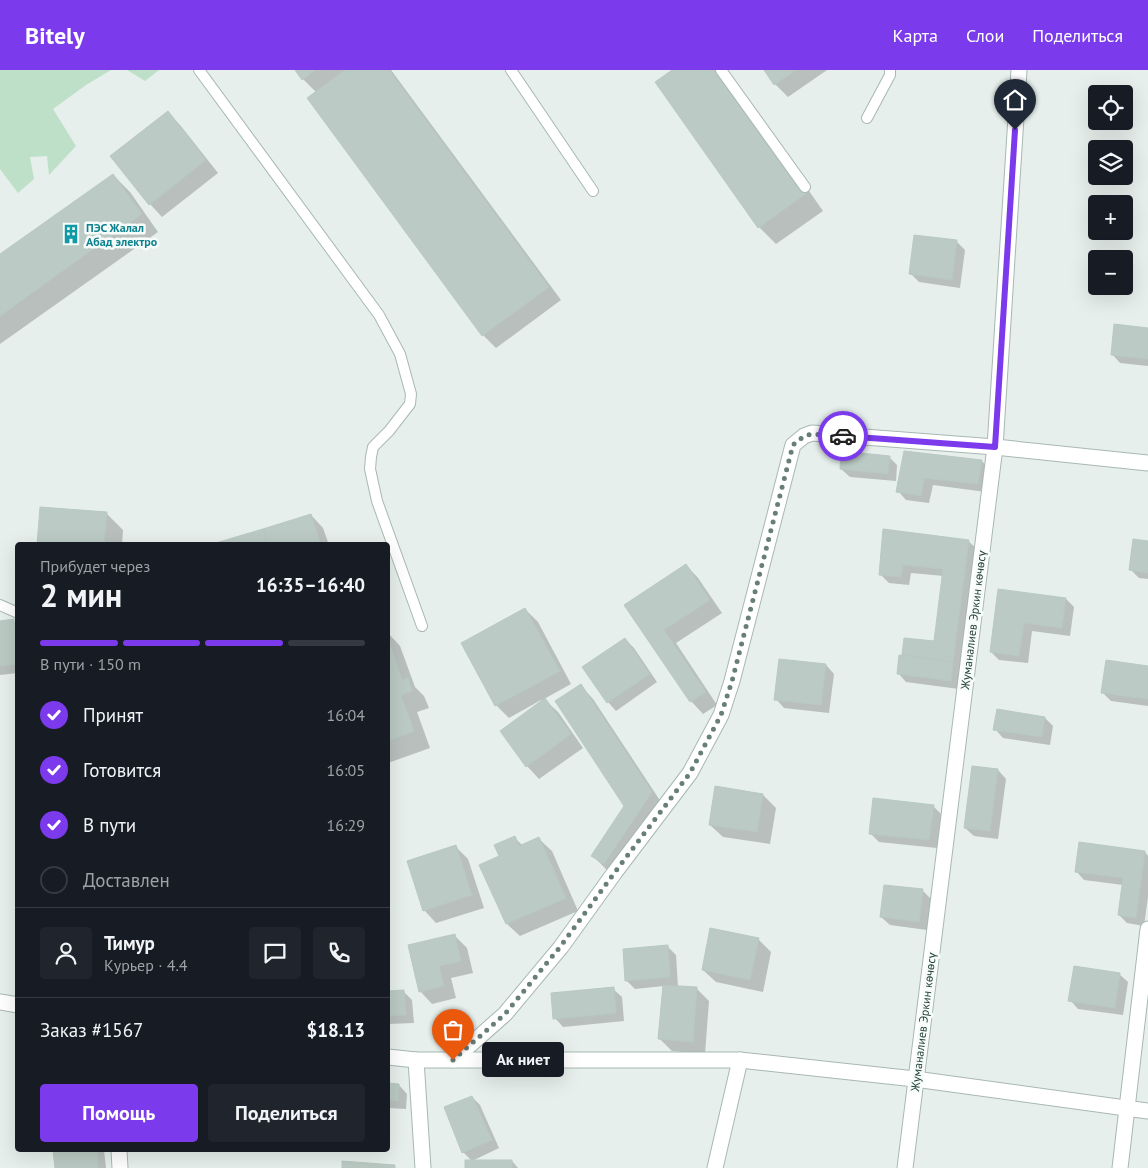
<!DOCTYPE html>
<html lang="ru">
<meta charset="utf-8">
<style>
:root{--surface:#171b24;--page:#20242c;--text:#f1f3f6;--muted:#9ea1a6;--line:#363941;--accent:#7c3aed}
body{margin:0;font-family:"PT Sans",sans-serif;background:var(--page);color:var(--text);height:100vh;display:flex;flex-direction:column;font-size:19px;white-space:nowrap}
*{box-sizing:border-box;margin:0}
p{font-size:16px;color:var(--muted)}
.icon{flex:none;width:28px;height:28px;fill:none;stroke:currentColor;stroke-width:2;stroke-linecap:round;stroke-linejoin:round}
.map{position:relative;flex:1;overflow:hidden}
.drawer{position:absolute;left:15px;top:472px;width:375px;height:610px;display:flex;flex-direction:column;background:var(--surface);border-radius:5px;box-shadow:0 5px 20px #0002}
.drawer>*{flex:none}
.buttons{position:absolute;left:1088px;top:15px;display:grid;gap:10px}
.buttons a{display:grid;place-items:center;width:45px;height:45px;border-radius:5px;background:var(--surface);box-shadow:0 5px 20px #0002;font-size:25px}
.pin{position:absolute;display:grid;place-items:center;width:42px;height:42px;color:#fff;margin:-51px -21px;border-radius:50% 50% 50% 0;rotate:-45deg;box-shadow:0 0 5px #0007}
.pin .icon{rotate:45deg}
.courier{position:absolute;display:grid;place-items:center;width:50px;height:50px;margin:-25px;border:4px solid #7c3aed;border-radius:50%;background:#fff;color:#222;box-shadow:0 1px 6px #0007}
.bubble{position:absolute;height:35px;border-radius:5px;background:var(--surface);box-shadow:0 5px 20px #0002;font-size:16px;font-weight:800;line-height:35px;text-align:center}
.summary em{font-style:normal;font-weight:800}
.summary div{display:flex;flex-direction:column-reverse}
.summary{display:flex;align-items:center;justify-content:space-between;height:85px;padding:0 25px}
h1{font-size:32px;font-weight:800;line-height:38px}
.bar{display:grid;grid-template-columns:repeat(4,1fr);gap:8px 5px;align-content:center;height:60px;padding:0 25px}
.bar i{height:6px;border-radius:4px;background:var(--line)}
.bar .active{background:var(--accent)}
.bar p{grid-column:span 4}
.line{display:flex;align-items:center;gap:12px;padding:0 25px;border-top:1px solid var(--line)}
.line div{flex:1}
.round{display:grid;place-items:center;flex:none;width:52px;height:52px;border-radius:5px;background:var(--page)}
ol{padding:0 25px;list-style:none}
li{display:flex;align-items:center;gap:15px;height:55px}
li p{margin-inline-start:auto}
li .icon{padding:5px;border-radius:50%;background:var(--accent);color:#fff;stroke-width:4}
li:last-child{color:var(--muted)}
li i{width:28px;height:28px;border:2px solid var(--line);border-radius:50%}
.button{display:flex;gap:10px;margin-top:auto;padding:10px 25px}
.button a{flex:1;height:58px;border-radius:5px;background:var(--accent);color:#fff;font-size:20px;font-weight:800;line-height:58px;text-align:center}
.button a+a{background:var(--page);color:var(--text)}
header{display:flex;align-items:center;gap:30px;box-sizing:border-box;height:70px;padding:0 25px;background:var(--accent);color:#fff}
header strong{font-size:24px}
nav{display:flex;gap:28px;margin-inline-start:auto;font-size:18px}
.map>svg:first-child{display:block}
.green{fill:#bfe0c8}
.shadow{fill:#0003}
.building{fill:#bbcac4;stroke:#b8c9c2}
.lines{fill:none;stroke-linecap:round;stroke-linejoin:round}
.lane-casing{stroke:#a8b8b2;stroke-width:12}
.street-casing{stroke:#a8b8b2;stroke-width:17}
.lane{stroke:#fff;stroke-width:10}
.street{stroke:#fff;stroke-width:15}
.done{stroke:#687f78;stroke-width:5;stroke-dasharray:0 9}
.route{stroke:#7c3aed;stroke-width:6}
.labels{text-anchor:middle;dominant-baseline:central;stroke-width:5;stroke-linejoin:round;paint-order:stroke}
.culture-label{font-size:12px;font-weight:bold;fill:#0d838f;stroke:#f7fbf9;text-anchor:start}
.street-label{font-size:12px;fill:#24423a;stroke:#f7fbf9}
</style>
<header>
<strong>Bitely</strong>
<nav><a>Карта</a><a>Слои</a><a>Поделиться</a></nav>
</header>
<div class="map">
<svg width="1148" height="1098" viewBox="0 0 1148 1098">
<rect width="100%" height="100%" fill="#e6efeb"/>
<g class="green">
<path d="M0 0H111L86 15 53 39 76 76 49 105 47 86 30 87 34 109 18 123 0 99Z"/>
<path d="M127 0H159L145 11Z"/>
</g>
<g class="shadow">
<path d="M296 0H391L561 230 496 278 483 265 309 29 317 23 303 9Z"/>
<path d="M674 0H724L823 141 776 174 759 157Z"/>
<path d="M765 0H827L788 27 775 14Z"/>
<path d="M168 42 180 55 218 103 162 147 150 134Z"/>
<path d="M113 105 130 122 158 162 0 274V186Z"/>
<path d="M956 171 965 180 960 218 919 212 911 204Z"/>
<path d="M1148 259V296L1120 293 1112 284Z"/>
<path d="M905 382 982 391 990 400 986 422 933 415 929 433 906 430 898 421Z"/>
<path d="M889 387 897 395 896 411 850 407 841 399Z"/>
<path d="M106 443 123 460 122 475H38Z"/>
<path d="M311 445 323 458 329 475H213Z"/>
<path d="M884 460 968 471 977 479 959 619 906 612 898 603 903 586 905 569 935 573 944 506 911 503 909 515 889 513 880 504Z"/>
<path d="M1148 472V509L1139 508 1131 500Z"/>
<path d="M686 495 698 508 722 543 676 573 717 635 703 644 691 631 626 535Z"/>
<path d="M999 520 1066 529 1074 537 1070 566 1032 561 1028 593 999 590 991 582Z"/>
<path d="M525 539 538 552 571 614 544 629 558 642 583 678 539 709 527 696 542 632 541 630 509 648 496 635Z"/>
<path d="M13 551 18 555V603L0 605V552Z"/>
<path d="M388 563 400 576 415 617 424 626 429 638 417 642 430 678 388 693Z"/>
<path d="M625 569 634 578 657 612 616 641 608 632 584 597Z"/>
<path d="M826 595 834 604 829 643 784 638 776 629Z"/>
<path d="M1148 597V636L1111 631 1102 622Z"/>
<path d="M581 616 593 629 663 735 617 806 606 799 593 786 626 736Z"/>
<path d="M1045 648 1053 656 1050 675 1003 668 995 659Z"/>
<path d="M998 700 1006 709 998 769 974 766 965 758Z"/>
<path d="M763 725 776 738 770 774 723 767 710 755Z"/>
<path d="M933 736 941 744 937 778 879 772 870 763Z"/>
<path d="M514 767 523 776 539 769 552 781 578 841 520 866 507 854Z"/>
<path d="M456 777 468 789 484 838 436 853 424 840Z"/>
<path d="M1145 782 1148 786V827L1144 856 1127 853 1119 845 1123 815 1084 810 1076 801Z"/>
<path d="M923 821 931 829 927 860 890 855 881 847Z"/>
<path d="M454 865 467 878 473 903 451 908 456 928 432 934 420 921Z"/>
<path d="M758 869 771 882 763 922 716 912 703 900Z"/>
<path d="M667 876 676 885 678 917 697 919 709 931 705 984 672 981 659 968 664 916 635 919 626 910Z"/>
<path d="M1119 904 1128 912 1123 945 1078 939 1070 930Z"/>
<path d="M613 919 622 927 624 951 563 957 555 948Z"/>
<path d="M404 922 412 930 414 953 388 954V923Z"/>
<path d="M388 1015H399L407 1024 406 1039 388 1038Z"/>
<path d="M472 1027 480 1035 499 1078 472 1091 463 1082 445 1038Z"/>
<path d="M55 1080H104L106 1098H56Z"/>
<path d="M512 1091 518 1098H466Z"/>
</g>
<g class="building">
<path d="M295 0H315L302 10Z"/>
<path d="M345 0H389L549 217 482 266 307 28Z"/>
<path d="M672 0H720L807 123 758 158 655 12Z"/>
<path d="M764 0H796L774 15Z"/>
<path d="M168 41 206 90 149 135 110 86Z"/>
<path d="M113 104 142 144 0 246V184Z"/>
<path d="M914 165 957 170 952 210 909 204Z"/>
<path d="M1114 254 1148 258V289L1111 285Z"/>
<path d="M841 381 890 386 888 404 840 399Z"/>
<path d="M904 381 982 390 978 414 924 408 921 426 896 422Z"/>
<path d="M40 437 107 442 104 475H37Z"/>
<path d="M311 444 321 475H268L263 459Z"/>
<path d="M263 459 268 475H209Z"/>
<path d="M883 459 969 470 953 592 902 585 904 568 934 571 943 499 903 495 901 507 879 505Z"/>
<path d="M1133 469 1148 471V503L1129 500Z"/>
<path d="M686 494 710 530 664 560 706 622 690 632 624 535Z"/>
<path d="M998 519 1066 528 1062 558 1024 553 1019 586 990 582Z"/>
<path d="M525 538 560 601 495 636 461 573Z"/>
<path d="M14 549 18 594 0 596V551Z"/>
<path d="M625 568 650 604 607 633 582 597Z"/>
<path d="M388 569 402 610 408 608 412 621 401 625 414 661 388 671Z"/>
<path d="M899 585 953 592 951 611 897 604Z"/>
<path d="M779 589 826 594 821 635 774 630Z"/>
<path d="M1106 590 1148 596V629L1101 623Z"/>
<path d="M581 614 652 722 604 794 591 786 624 736 555 631Z"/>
<path d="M545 628 571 664 526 697 500 661Z"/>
<path d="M997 639 1045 647 1042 667 993 660Z"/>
<path d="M972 696 998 699 990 761 964 758Z"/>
<path d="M715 716 763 724 757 762 709 755Z"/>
<path d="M873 728 934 735 929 770 869 764Z"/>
<path d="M515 766 519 776 539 767 566 828 506 854 479 795 499 786 494 775Z"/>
<path d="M1079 772 1145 781 1136 848 1118 845 1123 808 1075 802Z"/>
<path d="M456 775 472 825 423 841 407 791Z"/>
<path d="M884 815 923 819 919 852 880 847Z"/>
<path d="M710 858 759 868 750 910 702 900Z"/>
<path d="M455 864 461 891 439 896 444 916 419 922 408 875Z"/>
<path d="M668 875 670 907 625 911 623 879Z"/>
<path d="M1074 896 1120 903 1115 938 1068 931Z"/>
<path d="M663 915 697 917 693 972 658 969Z"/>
<path d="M614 917 616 943 553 949 551 923Z"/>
<path d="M404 920 406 945 388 946V921Z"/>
<path d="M388 1013 399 1014 398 1031 388 1030Z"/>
<path d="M472 1026 492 1070 462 1083 444 1037Z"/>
<path d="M53 1080H97L98 1098H55Z"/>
<rect x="465" y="1090" width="47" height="8"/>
<path d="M342 1091 395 1095V1098H342Z"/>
</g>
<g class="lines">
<defs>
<g id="lane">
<path d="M199 0 379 245 400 284 411 324 410 334 389 361 373 377 371 387 370 399 377 431 422 556"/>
<path d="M511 0 593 121"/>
<path d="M721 0 805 117"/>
<path d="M867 48 890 5V0"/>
<path d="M0 535 18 543"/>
</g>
<g id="street">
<path d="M0 932 18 935"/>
<path d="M388 987 416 990H740L915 1009 1148 1041"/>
<path d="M416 990 423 1098"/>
<path d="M453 990 505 944 561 877 615 802 690 703 721 645 732 611 793 375 804 366 812 363 995 377 1148 393"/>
<path d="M119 1080 120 1098"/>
<path d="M715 1098 740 990"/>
<path d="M905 1098 995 377 1019 0"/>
<path d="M1120 1098 1148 859"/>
</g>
</defs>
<use href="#lane" class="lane-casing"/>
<use href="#street" class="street-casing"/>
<use href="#lane" class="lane"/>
<use href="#street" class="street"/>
</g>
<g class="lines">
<path class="done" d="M453 990 505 944 560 877 615 802 690 703 721 645 732 611 793 375 804 366 812 364 843 366"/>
<path class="route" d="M843 366 995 377 1015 60"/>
</g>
<defs>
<symbol id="building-bare" viewBox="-9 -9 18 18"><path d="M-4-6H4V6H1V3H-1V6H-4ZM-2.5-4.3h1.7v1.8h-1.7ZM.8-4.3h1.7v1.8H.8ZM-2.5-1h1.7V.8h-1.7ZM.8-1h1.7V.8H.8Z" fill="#0f9aa8" stroke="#f7fbf9" stroke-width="2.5" paint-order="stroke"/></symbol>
</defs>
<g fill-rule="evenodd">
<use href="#building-bare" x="57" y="150" width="28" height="28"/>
</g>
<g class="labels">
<g class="culture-label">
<text x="86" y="157">ПЭС Жалал<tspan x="86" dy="14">Абад электро</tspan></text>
</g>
<g class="street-label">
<text transform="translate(973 550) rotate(-83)">Жуманалиев Эркин көчөсү</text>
<text transform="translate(923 952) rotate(-83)">Жуманалиев Эркин көчөсү</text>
</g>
</g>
</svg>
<div class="buttons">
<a><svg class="icon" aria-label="locate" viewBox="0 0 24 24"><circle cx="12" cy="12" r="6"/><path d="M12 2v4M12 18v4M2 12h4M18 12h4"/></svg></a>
<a><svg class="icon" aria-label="layers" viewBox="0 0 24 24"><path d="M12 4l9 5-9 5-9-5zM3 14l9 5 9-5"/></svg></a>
<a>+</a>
<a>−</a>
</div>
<div class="pin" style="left:453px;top:990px;background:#ea580c"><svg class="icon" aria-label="bag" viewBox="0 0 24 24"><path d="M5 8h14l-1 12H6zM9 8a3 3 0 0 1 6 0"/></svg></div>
<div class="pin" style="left:1015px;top:60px;background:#1f2937"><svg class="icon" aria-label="home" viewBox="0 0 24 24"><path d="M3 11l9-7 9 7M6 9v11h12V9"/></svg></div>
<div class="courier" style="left:843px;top:366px"><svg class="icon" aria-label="car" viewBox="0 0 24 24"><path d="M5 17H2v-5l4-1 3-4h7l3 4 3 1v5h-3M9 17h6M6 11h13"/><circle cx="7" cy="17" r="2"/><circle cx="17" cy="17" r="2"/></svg></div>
<div class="bubble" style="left:482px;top:972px;width:82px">Ак ниет</div>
<section class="drawer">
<div class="summary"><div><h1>2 мин</h1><p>Прибудет через</p></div><em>16:35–16:40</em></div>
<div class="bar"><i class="active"></i><i class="active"></i><i class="active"></i><i></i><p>В пути · 150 m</p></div>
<ol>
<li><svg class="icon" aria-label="check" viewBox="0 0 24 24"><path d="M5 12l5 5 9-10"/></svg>Принят<p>16:04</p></li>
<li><svg class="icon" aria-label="check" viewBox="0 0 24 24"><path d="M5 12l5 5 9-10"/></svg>Готовится<p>16:05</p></li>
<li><svg class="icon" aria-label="check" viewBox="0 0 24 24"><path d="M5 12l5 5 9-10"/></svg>В пути<p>16:29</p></li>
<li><i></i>Доставлен</li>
</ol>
<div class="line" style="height:90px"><a class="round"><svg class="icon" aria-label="person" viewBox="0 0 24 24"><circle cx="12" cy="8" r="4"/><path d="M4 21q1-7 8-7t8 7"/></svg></a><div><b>Тимур</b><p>Курьер · 4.4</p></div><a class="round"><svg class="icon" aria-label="chat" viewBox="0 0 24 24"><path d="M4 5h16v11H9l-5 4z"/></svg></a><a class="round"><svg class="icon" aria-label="phone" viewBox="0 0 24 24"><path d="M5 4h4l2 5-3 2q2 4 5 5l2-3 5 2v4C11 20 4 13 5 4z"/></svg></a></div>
<div class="line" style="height:65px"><div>Заказ #1567</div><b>$18.13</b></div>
<div class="button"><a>Помощь</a><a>Поделиться</a></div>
</section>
</div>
